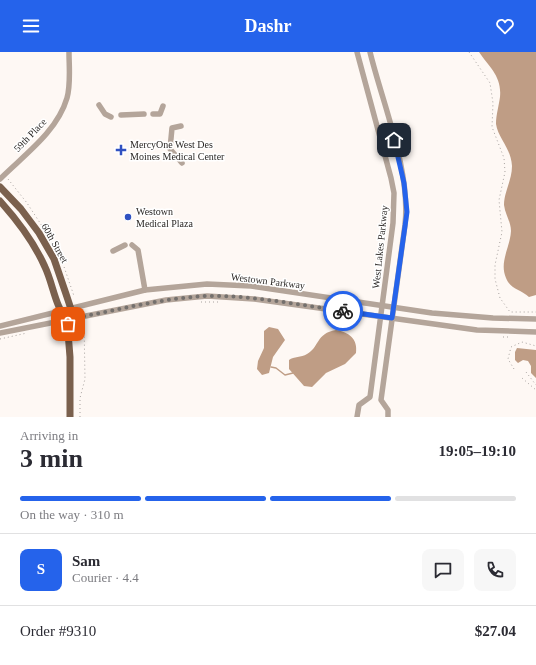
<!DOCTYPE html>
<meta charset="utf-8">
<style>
:root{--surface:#fff;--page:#f7f7f7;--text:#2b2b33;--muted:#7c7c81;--line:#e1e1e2;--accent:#2563eb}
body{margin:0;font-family:Georgia,serif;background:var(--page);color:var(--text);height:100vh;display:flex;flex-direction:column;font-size:15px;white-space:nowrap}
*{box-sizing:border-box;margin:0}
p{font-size:13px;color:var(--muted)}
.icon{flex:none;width:22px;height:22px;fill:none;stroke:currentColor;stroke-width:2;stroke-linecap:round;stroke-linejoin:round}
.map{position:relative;height:365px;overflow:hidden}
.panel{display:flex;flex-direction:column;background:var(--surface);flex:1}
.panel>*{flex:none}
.pin{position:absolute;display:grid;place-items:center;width:34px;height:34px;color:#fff;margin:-17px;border-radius:8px;box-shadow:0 2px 6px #0006}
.courier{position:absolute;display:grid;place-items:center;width:40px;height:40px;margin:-20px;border:3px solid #2563eb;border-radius:50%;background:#fff;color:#222;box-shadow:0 1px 5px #0007}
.head em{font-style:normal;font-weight:700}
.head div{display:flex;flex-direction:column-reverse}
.head{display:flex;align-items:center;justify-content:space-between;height:68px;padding:0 20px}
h1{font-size:26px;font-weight:700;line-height:30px}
.bar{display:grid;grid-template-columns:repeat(4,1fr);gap:6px 4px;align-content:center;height:48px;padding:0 20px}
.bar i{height:5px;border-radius:3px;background:var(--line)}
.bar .current{background:var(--accent)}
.bar p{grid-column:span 4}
.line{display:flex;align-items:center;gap:10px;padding:0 20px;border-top:1px solid var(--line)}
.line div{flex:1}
.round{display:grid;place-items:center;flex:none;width:42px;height:42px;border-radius:8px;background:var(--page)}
header{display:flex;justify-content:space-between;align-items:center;height:52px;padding:0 20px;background:var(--accent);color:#fff;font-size:18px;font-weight:700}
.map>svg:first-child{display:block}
.water{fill:#bf9d85}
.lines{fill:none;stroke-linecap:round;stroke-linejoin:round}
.stream{stroke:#bf9d85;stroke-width:1.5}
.path{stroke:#a7a29f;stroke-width:1;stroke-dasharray:1 3;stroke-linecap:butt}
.minor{stroke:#b4a59a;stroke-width:5.5}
.major{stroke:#7a604d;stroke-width:7}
.done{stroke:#74706d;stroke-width:4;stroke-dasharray:0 7.2}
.route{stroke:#2563eb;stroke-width:5}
.poi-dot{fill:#3051c1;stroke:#fff;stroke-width:1.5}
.labels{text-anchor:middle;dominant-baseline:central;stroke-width:3;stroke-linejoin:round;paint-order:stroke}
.street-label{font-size:10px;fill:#2a2725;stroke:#fff}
.poi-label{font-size:10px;fill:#2a2725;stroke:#fff;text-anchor:start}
</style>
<header><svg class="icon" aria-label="menu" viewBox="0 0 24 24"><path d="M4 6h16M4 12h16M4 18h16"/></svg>Dashr<svg class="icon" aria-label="heart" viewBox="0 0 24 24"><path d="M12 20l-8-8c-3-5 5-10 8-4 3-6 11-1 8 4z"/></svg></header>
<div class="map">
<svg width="536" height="365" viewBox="0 0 536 365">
<rect width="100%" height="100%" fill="#fef8f4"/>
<g class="water">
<path d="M479 0H536V243L529 245C522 238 510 237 506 226 499 210 510 196 511 179 511 170 505 162 504 153 504 140 512 128 512 114 511 96 498 86 496 72 496 63 499 53 500 45 502 24 489 15 479 0Z"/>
<path d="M269 275 278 277 285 288 273 305 269 321 262 323 257 317 258 309 264 296V279Z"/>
<path d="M336 278C349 280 358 287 356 301L345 312 326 321 312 335 304 334 289 317V308C294 304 301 306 307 302 319 296 316 281 336 278Z"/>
<path d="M517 296 536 298V326L531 321V314L528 309 523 308 518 311 515 308V300Z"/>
</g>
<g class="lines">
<path class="stream" d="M271 315 276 316 285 323 293 321"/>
<g class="path">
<path d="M469 0 490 31 493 51 492 75 504 106 505 120 499 148 502 180 495 213V227L500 246 510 260H536"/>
<path d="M8 127 27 151 44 177"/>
<path d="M48 183 61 206 74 244"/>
<path d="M201 250H218"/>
<path d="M503 285H511"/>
<path d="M0 287 27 281"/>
<path d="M514 317 508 307 511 295 522 290 536 294"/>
<path d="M526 320 536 333"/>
<path d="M522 326 536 338"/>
<path d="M80 365V346L85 327 84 270"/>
</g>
<g class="minor">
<path d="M370 0C383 53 411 119 405 173L381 348 388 358V365"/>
<path d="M99 53 105 62 111 65"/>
<path d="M153 62H160L163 54"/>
<path d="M121 63 144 62"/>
<path d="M181 74 172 76 170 97 182 111"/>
<path d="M0 127C24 103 57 80 67 46 71 32 69 15 69 0"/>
<path d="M132 193 138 198 145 238"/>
<path d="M113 199 125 193"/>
<path d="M0 274 145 238 207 232 251 234 432 261 493 266 536 267"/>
<path d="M0 281 166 248 207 244 254 247 477 278 536 280"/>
<path d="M357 365 359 353 370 345 393 171 394 141 391 126 357 0"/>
</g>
<g class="major">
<path d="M0 135 21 157 39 181 54 207 66 242 71 257 67 268 70 305V365"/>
<path d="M0 149C18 169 34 190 45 215 53 232 55 254 67 268"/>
</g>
</g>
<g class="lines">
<path class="done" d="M68 272 67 268 80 265C122 257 164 246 206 244 252 243 298 253 343 259"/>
<path class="route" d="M343 259 392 266 407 160 404 131 394 88"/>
</g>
<g class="poi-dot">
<path d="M119 92h4v4h4v4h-4v4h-4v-4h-4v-4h4z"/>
<circle cx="128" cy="165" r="4"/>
</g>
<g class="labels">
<g class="street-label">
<text transform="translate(30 83) rotate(-46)">59th Place</text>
<text transform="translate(55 191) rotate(61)">60th Street</text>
<text transform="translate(380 195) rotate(-84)">West Lakes Parkway</text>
<text transform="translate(268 229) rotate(7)">Westown Parkway</text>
</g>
<g class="poi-label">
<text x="130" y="92">MercyOne West Des<tspan x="130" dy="12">Moines Medical Center</tspan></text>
<text x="136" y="159">Westown<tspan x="136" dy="12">Medical Plaza</tspan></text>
</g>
</g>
</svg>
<div class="pin" style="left:68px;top:272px;background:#ea580c"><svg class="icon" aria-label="bag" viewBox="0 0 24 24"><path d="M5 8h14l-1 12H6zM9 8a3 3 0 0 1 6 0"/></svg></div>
<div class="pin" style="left:394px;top:88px;background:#1f2937"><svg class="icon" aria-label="home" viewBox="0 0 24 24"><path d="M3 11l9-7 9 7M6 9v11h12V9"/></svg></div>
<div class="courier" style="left:343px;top:259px"><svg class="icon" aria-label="bike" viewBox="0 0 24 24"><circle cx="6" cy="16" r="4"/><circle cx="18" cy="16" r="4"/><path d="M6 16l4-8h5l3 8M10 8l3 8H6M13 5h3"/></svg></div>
</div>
<section class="panel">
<div class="head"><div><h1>3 min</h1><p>Arriving in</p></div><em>19:05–19:10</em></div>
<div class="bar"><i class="current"></i><i class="current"></i><i class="current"></i><i></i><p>On the way · 310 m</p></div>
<div class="line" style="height:72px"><b class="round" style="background:var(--accent);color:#fff">S</b><div><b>Sam</b><p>Courier · 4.4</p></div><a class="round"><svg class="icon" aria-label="chat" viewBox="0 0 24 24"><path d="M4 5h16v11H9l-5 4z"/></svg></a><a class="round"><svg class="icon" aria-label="phone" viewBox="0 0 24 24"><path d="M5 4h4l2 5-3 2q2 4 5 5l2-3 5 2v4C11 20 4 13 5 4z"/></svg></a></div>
<div class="line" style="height:52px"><div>Order #9310</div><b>$27.04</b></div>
</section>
